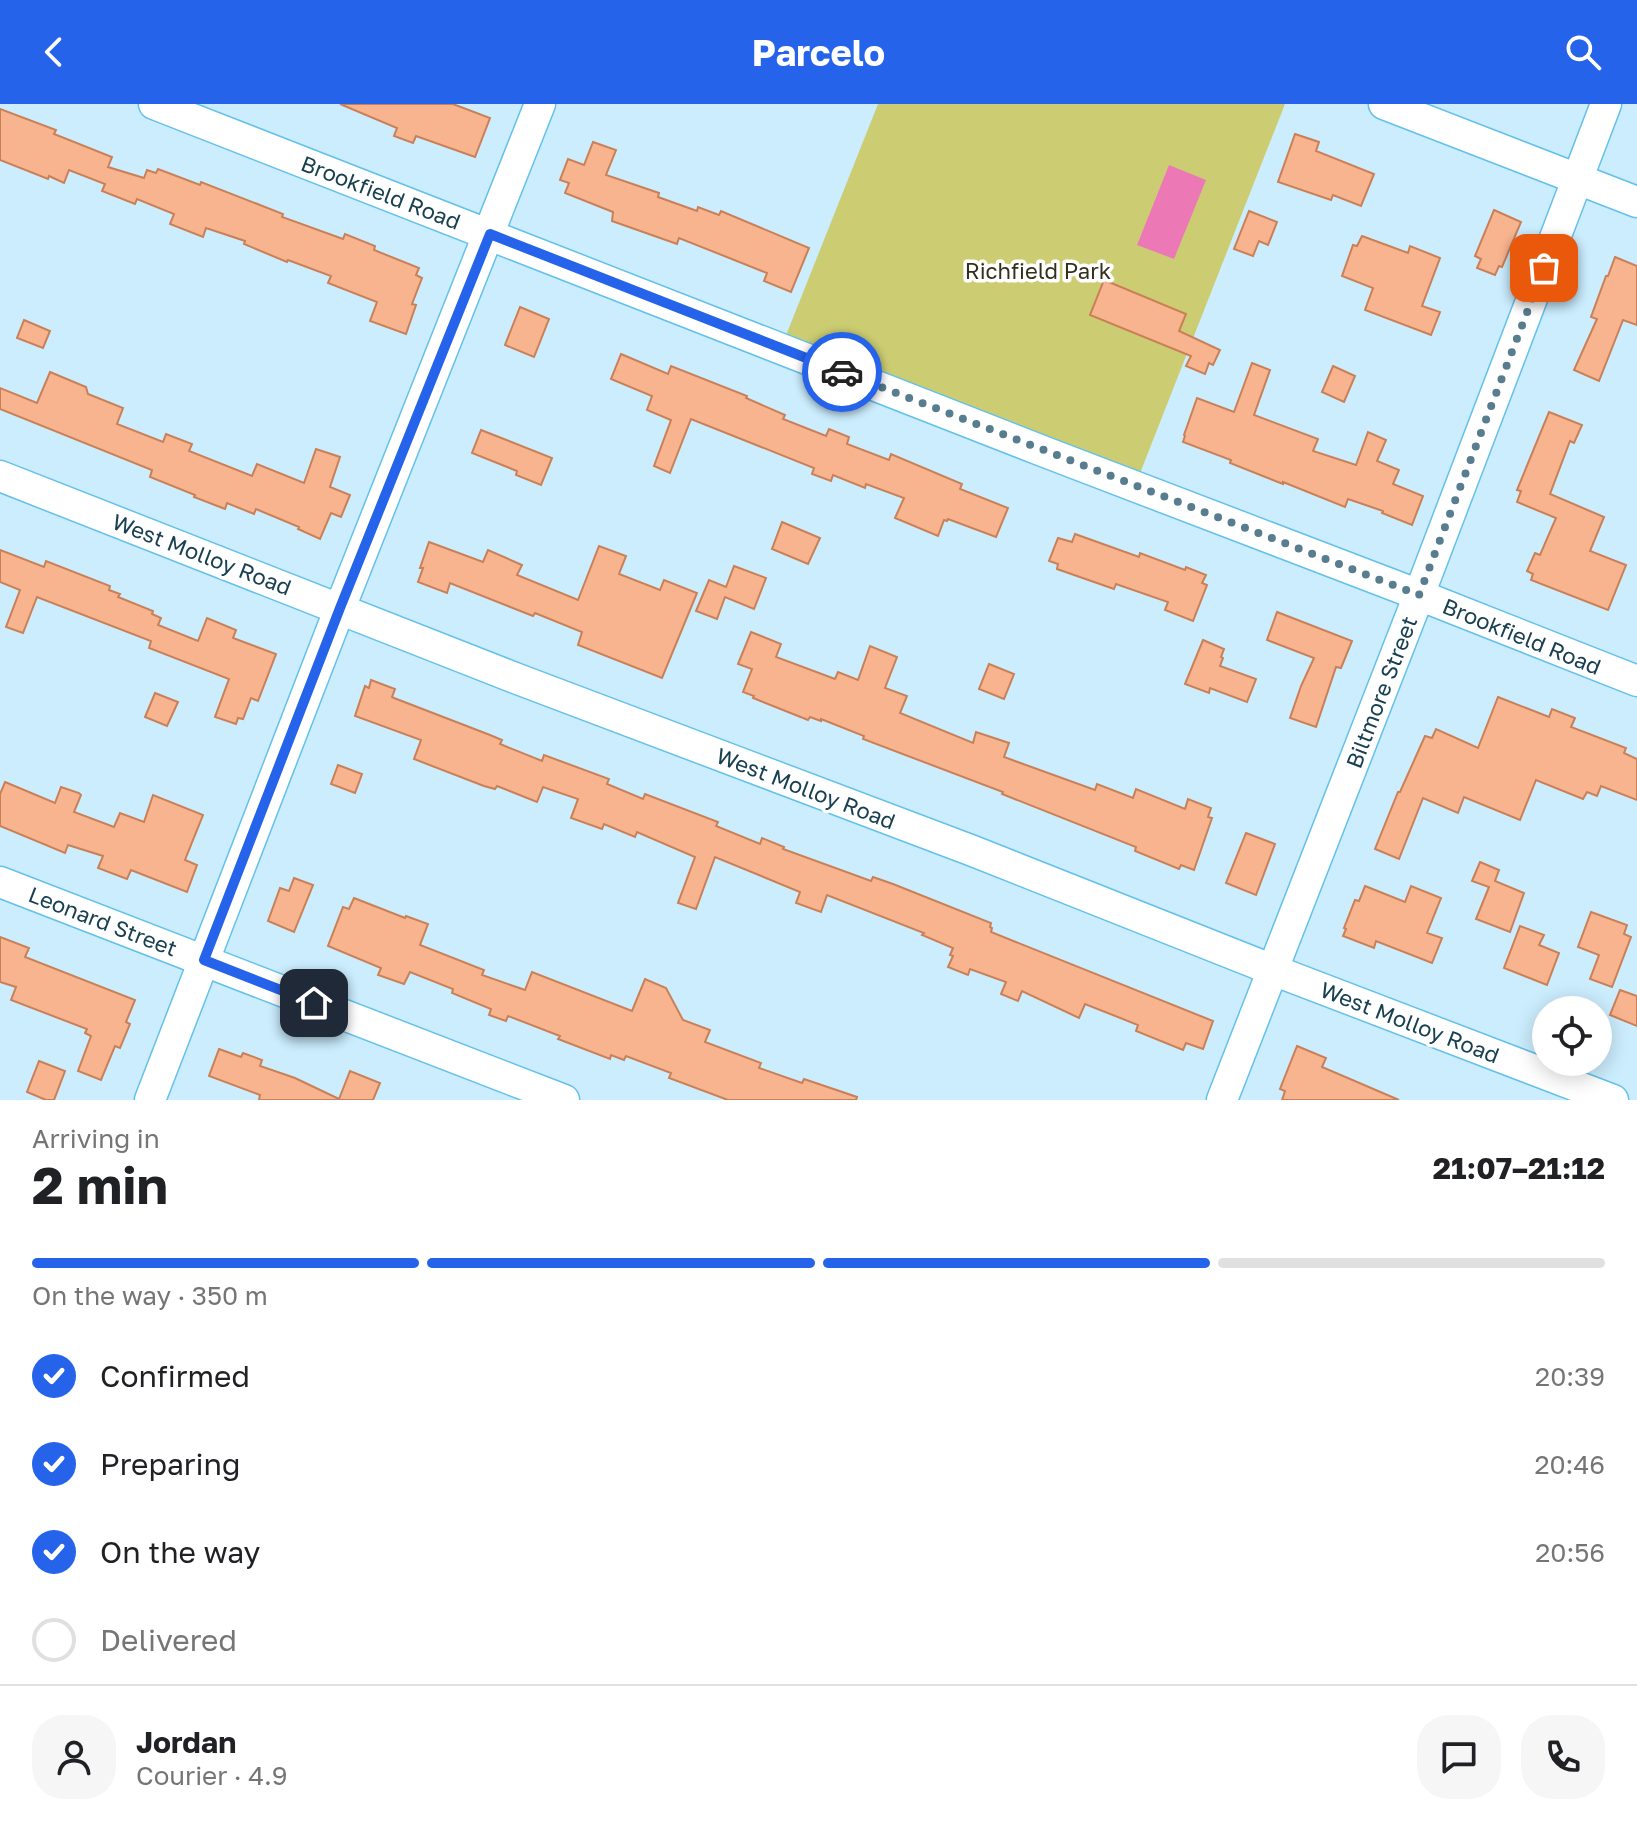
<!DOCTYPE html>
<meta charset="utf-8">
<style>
:root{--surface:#fff;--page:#f6f6f6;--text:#202124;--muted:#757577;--line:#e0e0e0;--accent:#2563eb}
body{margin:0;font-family:"Golos Text",sans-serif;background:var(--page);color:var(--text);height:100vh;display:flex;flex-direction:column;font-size:30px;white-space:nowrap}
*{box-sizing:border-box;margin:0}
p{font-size:26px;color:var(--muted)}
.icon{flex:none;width:44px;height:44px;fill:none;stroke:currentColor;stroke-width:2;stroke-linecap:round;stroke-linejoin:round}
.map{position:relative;height:996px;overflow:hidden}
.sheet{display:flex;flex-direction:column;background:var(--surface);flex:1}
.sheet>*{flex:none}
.controls{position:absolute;left:1532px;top:892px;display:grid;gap:16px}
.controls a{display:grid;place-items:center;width:80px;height:80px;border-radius:50%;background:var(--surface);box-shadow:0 4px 20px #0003;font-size:40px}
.pin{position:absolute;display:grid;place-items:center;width:68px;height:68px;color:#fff;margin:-34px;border-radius:16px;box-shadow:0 4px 12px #0006}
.courier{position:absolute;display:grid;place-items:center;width:80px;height:80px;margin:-40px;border:6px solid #2563eb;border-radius:50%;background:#fff;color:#222;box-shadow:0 2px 10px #0007}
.head em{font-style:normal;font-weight:700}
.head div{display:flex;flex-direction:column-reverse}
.head{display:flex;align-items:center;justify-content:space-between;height:136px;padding:0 32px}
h1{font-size:52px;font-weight:700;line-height:60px}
.bar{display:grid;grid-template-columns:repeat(4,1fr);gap:12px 8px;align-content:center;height:96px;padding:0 32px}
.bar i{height:10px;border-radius:6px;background:var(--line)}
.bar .selected{background:var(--accent)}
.bar p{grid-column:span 4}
.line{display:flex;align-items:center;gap:20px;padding:0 32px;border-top:2px solid var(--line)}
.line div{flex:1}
.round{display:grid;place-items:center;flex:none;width:84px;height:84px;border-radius:32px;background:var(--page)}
ol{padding:0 32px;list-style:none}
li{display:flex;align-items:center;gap:24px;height:88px}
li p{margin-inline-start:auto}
li .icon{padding:8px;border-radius:50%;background:var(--accent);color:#fff;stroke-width:4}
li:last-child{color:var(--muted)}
li i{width:44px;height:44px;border:4px solid var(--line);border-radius:50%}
header{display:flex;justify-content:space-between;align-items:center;height:104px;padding:0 32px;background:var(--accent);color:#fff;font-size:36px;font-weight:700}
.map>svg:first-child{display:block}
.green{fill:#cccd72}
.water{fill:#ec79b5}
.building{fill:#f8b48f;stroke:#ca8057;stroke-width:2}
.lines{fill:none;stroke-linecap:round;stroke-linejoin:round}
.minor-casing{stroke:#63c1ea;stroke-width:33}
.minor{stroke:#fff;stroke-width:30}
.done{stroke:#577d8e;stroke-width:8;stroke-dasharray:0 14.4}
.route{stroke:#2563eb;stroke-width:10}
.labels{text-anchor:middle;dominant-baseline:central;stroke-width:7;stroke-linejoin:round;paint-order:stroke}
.street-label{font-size:22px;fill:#184051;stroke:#fff}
.park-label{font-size:22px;fill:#31311b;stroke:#fff}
</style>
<header><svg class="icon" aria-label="back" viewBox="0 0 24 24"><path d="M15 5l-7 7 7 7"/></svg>Parcelo<svg class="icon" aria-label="search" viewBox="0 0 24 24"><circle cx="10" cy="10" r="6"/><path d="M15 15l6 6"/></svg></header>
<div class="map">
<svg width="1637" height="996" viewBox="0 0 1637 996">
<rect width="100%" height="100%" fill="#cbedfe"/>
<path class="green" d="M878 0H1285L1135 382 781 244Z"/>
<path class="water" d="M1169 61 1206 76 1174 155 1137 141Z"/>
<g class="building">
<path d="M340 0H453L490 14 475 53 416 32 413 39 394 32 397 24Z"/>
<path d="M0 5 56 26 54 30 112 53 108 63 144 74 147 66 156 69 158 65 200 81 201 78 283 110 282 113 343 135 345 130 375 142 374 146 419 164 416 171 422 174 412 200 416 201 406 230 370 217 377 198 328 179 331 172 288 156 287 158 244 140 245 137 206 124 203 133 170 120 174 110 137 95 135 100 102 87 105 80 69 66 64 79 49 72 48 75 0 56Z"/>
<path d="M1295 30 1319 38 1316 47 1374 70 1361 102 1333 91 1331 96 1278 78Z"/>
<path d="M593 38 616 46 606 71 659 89 658 93 697 107 698 103 719 111 721 107 809 144 791 188 764 177 767 169 679 134 677 140 612 117 613 108 565 89 569 79 560 76 568 55 584 61Z"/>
<path d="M1494 106 1521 118 1502 163 1499 162 1495 171 1477 164 1481 155 1475 152Z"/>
<path d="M1249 107 1277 118 1268 141 1259 137 1253 152 1234 145Z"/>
<path d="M1362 132 1408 149 1410 142 1440 154 1422 202 1440 208 1431 231 1365 206 1373 184 1342 172 1353 141 1357 142Z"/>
<path d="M1615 153 1637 162V221L1623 216 1599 277 1574 266 1597 215 1591 213 1606 172H1608Z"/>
<path d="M1104 176 1186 210 1179 227 1220 246 1213 261 1209 259 1205 270 1186 262 1191 252 1090 211Z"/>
<path d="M520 203 549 215 534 253 505 241Z"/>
<path d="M24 216 50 227 43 244 17 234Z"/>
<path d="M621 250 668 270 671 262 747 292 746 294 785 311 783 315 826 332 829 325 849 333 847 340 889 356 891 350 962 380 960 385 1008 404 996 433 948 415 947 417 944 416 938 432 895 414 904 394 866 380 865 384 833 371 831 377 812 370 814 364 691 315 670 369 654 362 671 316 647 306 652 292 611 275Z"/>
<path d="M1252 259 1270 266 1254 311 1318 335 1313 347 1356 361 1368 328 1386 336 1377 357 1399 366 1393 380 1423 392 1412 421 1382 409 1383 407 1348 395 1345 403 1283 378V380L1230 359 1231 356 1183 338 1185 332 1184 331 1197 294 1234 308Z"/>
<path d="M1333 262 1355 272 1344 298 1322 288Z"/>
<path d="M50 268 86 283 88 290 123 304 117 320 163 338 166 330 192 340 189 347 252 372 257 360 304 379 316 345 340 353 330 383 350 391 341 413 331 409 320 435 298 425 299 423 256 405 254 410 227 399 225 405 194 393 195 391 150 373 152 366 0 305V284L37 299Z"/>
<path d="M1549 308 1582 321 1574 339 1570 337 1550 390 1604 413 1590 447 1626 461 1608 506 1531 476 1533 470 1527 467 1535 449 1540 451 1556 414 1517 398 1521 387 1517 386Z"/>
<path d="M481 326 552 354 541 381 516 371 517 367 472 349Z"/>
<path d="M782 418 820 434 808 460 772 445Z"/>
<path d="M1075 430 1139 453 1140 449 1185 466 1186 463 1206 471 1202 479 1207 481 1193 517 1165 506 1168 498 1116 480 1114 485 1057 465 1058 460 1049 457 1058 434 1072 438Z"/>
<path d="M429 438 483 458 488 446 522 461 517 471 578 496 599 442 626 452 619 470 660 486 664 476 697 489 662 574 578 541 582 528 535 509 533 512 450 479 447 489 418 478 423 464H420Z"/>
<path d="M0 446 44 463 46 457 110 482 109 486 120 490 118 493 153 507 152 510 161 514 158 521 198 537 207 514 236 526 233 534 276 550 258 597 251 594 243 615 238 614 236 620 215 613 229 575 149 544 151 537 37 493 23 529 6 523 20 486 0 478Z"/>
<path d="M734 462 766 474 754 505 725 493 717 515 696 507 709 476 726 483Z"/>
<path d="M1277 508 1352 537 1341 564 1336 563 1316 623 1290 614 1301 582 1314 554 1267 536Z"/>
<path d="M751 528 781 540 776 553 835 575 838 568 858 576 870 542 897 553 885 584 907 592 900 609 973 639 976 628 1009 639 1004 653 1095 686 1097 680 1133 694 1136 685 1185 705 1188 695 1211 704 1208 713 1212 714 1194 766 1181 761 1179 765 1135 747 1136 743 1002 690 1003 688 863 635 864 632 821 615V617L810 613 808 616 753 594 754 592 743 588 752 565 738 560Z"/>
<path d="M1203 536 1224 545 1221 553 1223 554 1220 562 1256 575 1247 598 1210 584 1209 589 1185 580Z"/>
<path d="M989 560 1014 570 1004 595 979 585Z"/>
<path d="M371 576 395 585 392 593 394 594 490 631 502 636 500 640 542 657 544 651 609 675 607 680 643 695 645 690 718 718 716 722 760 740 762 734 784 743 783 745 871 777 873 773 893 780 991 819 990 823 992 824 991 828 1213 917 1203 945 1186 939 1183 946 1136 927 1138 921 1085 900 1079 914 1022 887 1018 897 1001 890 1006 878 970 865 968 871 948 863 953 852 950 851 953 844 922 831 924 829 827 791 821 808 796 799 800 788 715 753 696 805 678 799 695 753 637 728 635 733 604 720 602 725 571 714 578 695 543 683 537 698 497 682 495 685 484 682 414 655 421 636 355 612 365 582 369 584Z"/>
<path d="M155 589 178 598 167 622 145 613Z"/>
<path d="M1498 593 1549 613 1552 605 1575 614 1571 623 1626 644 1624 649 1637 655V696L1601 682 1597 692 1587 688 1583 695 1536 676 1520 716 1464 693 1458 709 1423 694 1399 755 1375 745 1398 688H1400L1425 632 1432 634 1436 625 1478 644Z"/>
<path d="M338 661 362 670 355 689 331 680Z"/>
<path d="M5 678 55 699 61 683 79 689 81 691 74 708 114 723 120 709 144 718 153 691 203 711 185 756 197 761 187 788 131 766 127 775 98 764 103 752 68 741 65 749 0 722V690Z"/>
<path d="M1246 729 1275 740 1256 791 1226 779Z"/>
<path d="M1480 758 1499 766 1495 777 1524 789 1510 828 1476 815 1489 783 1472 777Z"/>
<path d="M294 774 313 781 294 828 268 817 280 784 289 787Z"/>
<path d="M1365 782 1405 798 1411 782 1441 794 1427 829 1442 834 1432 859 1376 837 1374 844 1343 832 1346 825 1344 824 1355 796 1359 797Z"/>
<path d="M354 794 405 814 406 812 428 820 420 841 484 866 482 871 525 886 532 868 632 907 645 875 666 884 683 916 710 926 705 938 761 959 759 964 802 979 804 975 857 993 856 996H728L669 974 671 969 626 952 624 956 611 951 610 955 558 935 560 932 508 912 506 917 489 911 491 905 452 889 453 885 410 868 404 880 378 871 381 864 328 842 343 803 349 805Z"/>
<path d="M1591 808 1627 821 1624 830 1631 833 1612 883 1590 875 1599 851 1578 843Z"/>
<path d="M1520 822 1544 831 1539 841 1559 849 1547 881 1504 864Z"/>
<path d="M0 833 29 844 25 853 135 896 126 918 130 920 120 944 115 942 101 976 78 967 91 932 85 929 87 925 11 896 16 883 0 878Z"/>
<path d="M1620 886 1637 892V922L1610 911Z"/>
<path d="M1297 942 1326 954 1322 963 1399 996H1282L1285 987 1280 985Z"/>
<path d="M219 945 241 953 243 949 262 956 260 962 295 974 339 995 350 967 380 979 373 996H259L260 991 209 972Z"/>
<path d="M39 957 65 967 54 996H46L27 988Z"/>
</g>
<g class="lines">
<defs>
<g id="minor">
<path d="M154 0 1045 348 1419 491 1637 577"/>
<path d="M1384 0 1637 98"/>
<path d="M0 372 515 574 973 747 1273 866 1613 996"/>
<path d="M0 778 564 996"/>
<path d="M150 996 340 504 540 0"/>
<path d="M1222 996 1419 491 1606 0"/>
</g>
</defs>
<use href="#minor" class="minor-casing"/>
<use href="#minor" class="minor"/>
</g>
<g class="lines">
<path class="done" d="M842 268 1419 491 1544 164"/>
<path class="route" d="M314 899 204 856 340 504 490 130 842 268"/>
</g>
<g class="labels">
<g class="street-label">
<text transform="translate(381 88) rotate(21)">Brookfield Road</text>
<text transform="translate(202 450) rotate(21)">West Molloy Road</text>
<text transform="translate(1522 532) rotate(22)">Brookfield Road</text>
<text transform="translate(1381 588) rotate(-69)">Biltmore Street</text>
<text transform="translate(806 684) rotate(21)">West Molloy Road</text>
<text transform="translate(103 817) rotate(21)">Leonard Street</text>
<text transform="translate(1410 918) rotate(21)">West Molloy Road</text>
</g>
<g class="park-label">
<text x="1038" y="166">Richfield Park</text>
</g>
</g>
</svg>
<div class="controls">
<a><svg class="icon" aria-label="locate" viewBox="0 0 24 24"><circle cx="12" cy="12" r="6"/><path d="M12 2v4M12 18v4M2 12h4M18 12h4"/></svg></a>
</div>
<div class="pin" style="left:1544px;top:164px;background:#ea580c"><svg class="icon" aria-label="bag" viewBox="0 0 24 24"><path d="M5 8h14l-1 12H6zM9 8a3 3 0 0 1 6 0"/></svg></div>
<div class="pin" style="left:314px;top:899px;background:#1f2937"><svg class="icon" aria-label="home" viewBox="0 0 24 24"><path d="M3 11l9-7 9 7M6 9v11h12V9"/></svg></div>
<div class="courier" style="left:842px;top:268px"><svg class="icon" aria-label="car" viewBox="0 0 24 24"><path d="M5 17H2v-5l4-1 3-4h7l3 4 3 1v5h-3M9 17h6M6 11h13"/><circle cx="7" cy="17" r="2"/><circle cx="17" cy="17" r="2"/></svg></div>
</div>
<section class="sheet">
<div class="head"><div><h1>2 min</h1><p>Arriving in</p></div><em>21:07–21:12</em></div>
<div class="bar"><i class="selected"></i><i class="selected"></i><i class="selected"></i><i></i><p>On the way · 350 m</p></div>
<ol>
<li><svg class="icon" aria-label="check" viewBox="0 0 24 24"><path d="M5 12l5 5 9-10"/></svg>Confirmed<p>20:39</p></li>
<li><svg class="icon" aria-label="check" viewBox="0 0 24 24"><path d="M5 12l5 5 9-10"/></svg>Preparing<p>20:46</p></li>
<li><svg class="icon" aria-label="check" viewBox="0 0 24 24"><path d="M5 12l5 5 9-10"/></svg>On the way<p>20:56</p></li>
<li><i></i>Delivered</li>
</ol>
<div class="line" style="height:144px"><a class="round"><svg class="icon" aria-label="person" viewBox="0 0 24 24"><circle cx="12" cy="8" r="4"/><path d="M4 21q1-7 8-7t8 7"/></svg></a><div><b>Jordan</b><p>Courier · 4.9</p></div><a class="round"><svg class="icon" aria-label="chat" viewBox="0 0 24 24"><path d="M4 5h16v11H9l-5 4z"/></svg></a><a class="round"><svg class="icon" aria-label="phone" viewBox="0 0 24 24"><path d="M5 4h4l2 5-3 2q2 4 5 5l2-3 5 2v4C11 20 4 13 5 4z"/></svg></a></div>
</section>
